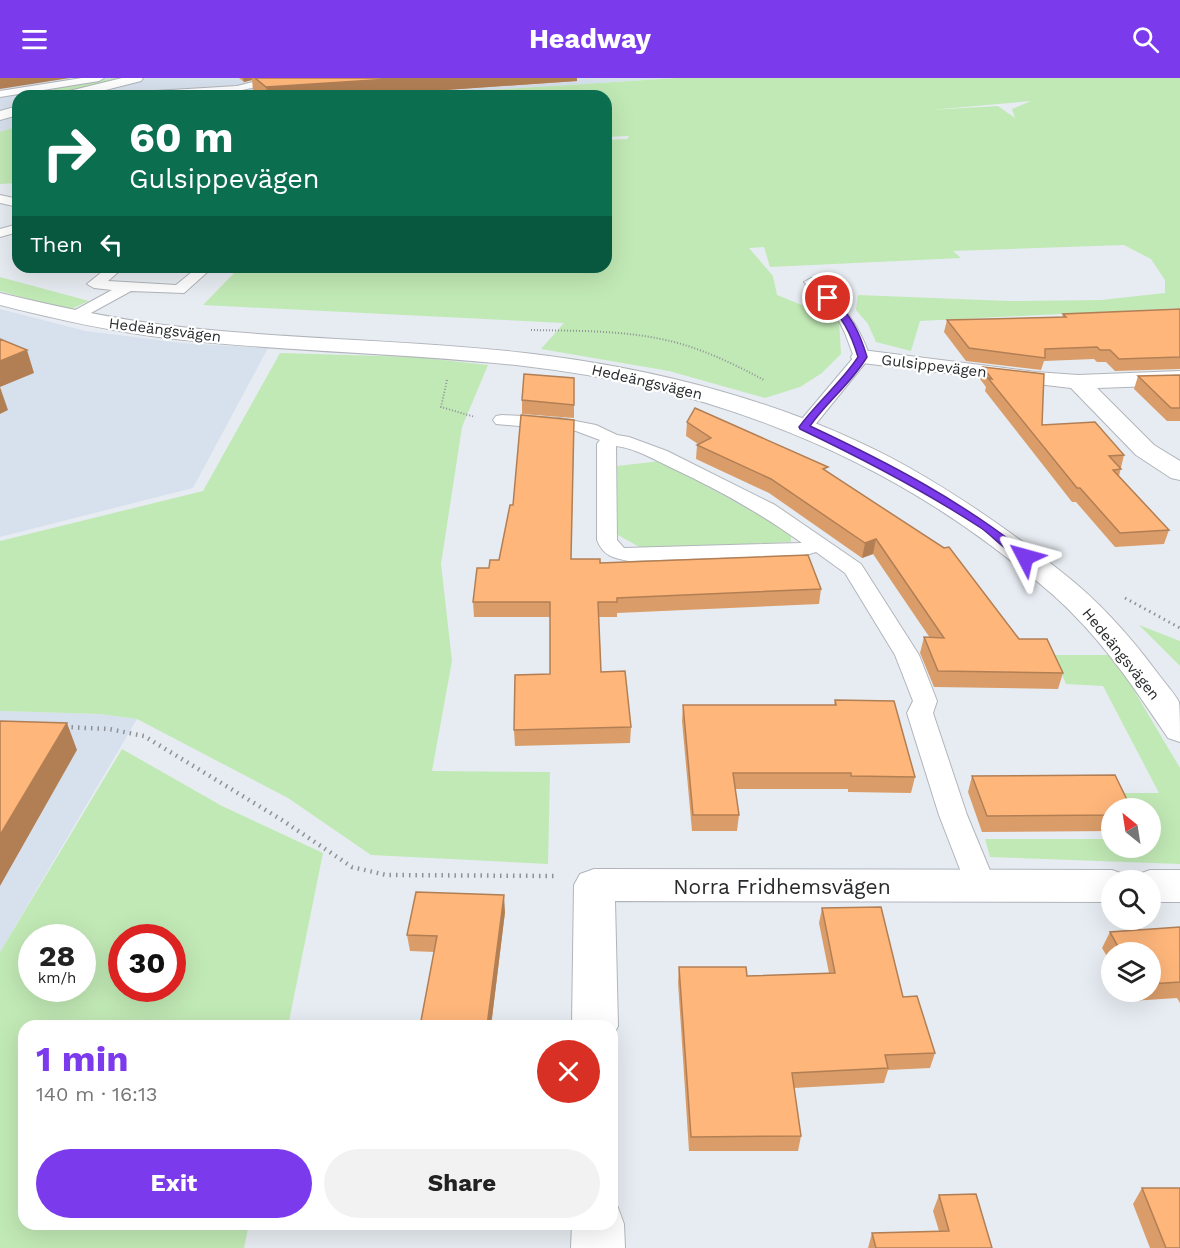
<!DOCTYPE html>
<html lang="en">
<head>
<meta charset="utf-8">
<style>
  :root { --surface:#fff; --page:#f2f2f2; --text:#222; --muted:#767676; --accent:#7c3aed }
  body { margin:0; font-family:"Work Sans",sans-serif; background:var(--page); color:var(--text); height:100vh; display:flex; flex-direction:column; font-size:22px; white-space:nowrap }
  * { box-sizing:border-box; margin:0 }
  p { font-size:20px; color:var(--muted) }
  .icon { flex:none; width:33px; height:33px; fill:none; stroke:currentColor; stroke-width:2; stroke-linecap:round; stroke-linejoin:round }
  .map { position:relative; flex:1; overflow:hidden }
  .sheet { position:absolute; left:18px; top:942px; width:600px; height:210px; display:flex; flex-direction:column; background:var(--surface); border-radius:18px; box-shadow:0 6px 24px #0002 }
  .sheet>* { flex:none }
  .guide { position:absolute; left:12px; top:12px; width:600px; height:183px; border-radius:18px; box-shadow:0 6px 24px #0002; background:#0b6e4f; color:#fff; overflow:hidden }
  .needle { width:39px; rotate:330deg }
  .tools { position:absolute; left:1101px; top:720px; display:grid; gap:12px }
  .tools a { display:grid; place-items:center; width:60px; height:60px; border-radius:50%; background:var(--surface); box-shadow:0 6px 24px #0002; font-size:30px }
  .speed { position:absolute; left:18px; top:846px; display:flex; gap:12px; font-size:30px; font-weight:700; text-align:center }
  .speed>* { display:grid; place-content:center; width:78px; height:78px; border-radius:50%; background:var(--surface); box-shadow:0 6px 24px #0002; line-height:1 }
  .speed small { font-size:15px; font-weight:400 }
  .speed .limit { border:9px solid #d22; background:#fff; color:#111 }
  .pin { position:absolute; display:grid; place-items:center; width:51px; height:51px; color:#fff; margin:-26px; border:3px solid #fff; border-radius:50%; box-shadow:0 2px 6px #0007 }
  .me { position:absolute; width:66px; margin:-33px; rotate:309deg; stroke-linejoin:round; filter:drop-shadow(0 0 4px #0008) }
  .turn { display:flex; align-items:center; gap:21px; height:126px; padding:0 18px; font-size:27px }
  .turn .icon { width:78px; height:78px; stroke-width:2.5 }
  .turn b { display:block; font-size:42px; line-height:51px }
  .then { display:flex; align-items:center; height:57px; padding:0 18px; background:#0003; gap:12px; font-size:22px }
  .round { display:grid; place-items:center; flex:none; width:63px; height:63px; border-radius:32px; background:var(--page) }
  .head { display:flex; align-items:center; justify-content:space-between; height:102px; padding:0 18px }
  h1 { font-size:36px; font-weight:700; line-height:45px; color:var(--accent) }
  .button { display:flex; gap:12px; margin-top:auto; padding:12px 18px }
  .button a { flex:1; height:69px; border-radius:36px; background:var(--accent); color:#fff; font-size:24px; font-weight:700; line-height:69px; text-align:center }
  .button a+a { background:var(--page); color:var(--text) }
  header { display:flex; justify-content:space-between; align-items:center; height:78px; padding:0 18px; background:var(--accent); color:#fff; font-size:27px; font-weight:700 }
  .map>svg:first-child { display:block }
  .built { fill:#d7e1ed }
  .green { fill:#c1e9b5; fill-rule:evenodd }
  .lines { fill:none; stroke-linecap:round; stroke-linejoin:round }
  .service-casing { stroke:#b1b5bb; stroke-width:2 }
  .minor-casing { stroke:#b1b5bb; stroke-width:2 }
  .tertiary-casing { stroke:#b1b5bb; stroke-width:2 }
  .path-far2 { stroke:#8e9296; stroke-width:2; stroke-dasharray:1 2; stroke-linecap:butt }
  .path-far1 { stroke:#8e9296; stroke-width:3; stroke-dasharray:1.5 4; stroke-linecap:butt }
  .path { stroke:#8e9296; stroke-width:4.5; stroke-dasharray:1.5 5; stroke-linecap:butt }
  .service { fill:#fff; fill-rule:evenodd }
  .minor { fill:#fff; fill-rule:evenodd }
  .tertiary { fill:#fff; fill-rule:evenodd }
  .wall { fill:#da9d69 }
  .shaded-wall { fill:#b27f55 }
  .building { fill:#feb67a; stroke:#b27f55; stroke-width:1.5 }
  .route { fill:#7c3aed; stroke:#51269a; stroke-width:1.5 }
  .labels { text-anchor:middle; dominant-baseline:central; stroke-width:4.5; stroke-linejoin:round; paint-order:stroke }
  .far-street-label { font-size:15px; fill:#282a2c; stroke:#fff }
  .near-street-label { font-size:21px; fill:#282a2c; stroke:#fff }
</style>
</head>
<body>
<header><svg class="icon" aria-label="menu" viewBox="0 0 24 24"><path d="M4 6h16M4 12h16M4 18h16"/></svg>Headway<svg class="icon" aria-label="search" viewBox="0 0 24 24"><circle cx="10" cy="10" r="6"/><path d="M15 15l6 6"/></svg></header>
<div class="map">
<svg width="1180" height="1170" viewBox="0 0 1180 1170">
  <rect width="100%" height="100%" fill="#e7ecf2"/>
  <path class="built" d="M0 0H677L396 18H18V48L0 54Z
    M0 231 86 253 182 265 268 270 193 410 0 459Z
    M0 633 100 636 137 641 0 874Z"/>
  <path class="green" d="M114 0H125L54 18H18Z
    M677 0H1180V230L920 243 911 273 876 264 868 246 856 232 858 217 1009 223 1101 222 1165 215V202L1151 181 1124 167 953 173 961 180 770 189 764 169 749 170 773 198 777 217 839 242 841 276 822 295 800 309 765 320 669 293 541 271 564 245 203 227 240 189H606V62L627 61 629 58 606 59V18H396ZM1031 23 1012 31 1015 40 998 28 930 32Z
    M18 48V105L0 106V54Z
    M0 199 89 223 71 231H63L0 213Z
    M280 275 415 279 488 287 462 349 441 486 452 583 432 693 550 694 548 786 371 777 288 720 137 641 100 636 0 633V463L203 413Z
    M660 383 791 454V464L643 471 618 457 617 388Z
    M1139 547 1180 563V588Z
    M1053 577H1113L1180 690V786L990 779 985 761H1111L1112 770H1150V730H1125L1118 715H1159L1103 608 1066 606Z
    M122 671 222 728 323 775 288 948H24V1146H249L244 1170H0V874ZM32 860H82V910H32ZM122 860H172V910H122Z"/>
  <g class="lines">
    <defs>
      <path id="service" d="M82 0H104L99 3 0 19V13Z
        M255 0H265L260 8C214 20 165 18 117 18L122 15 237 8 253 4Z
        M0 117 18 121V129L0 125Z
        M18 146V154L0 159V151Z
        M108 189H124L108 203 176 207 198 189H213L184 215 131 213 78 242H68L65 239 68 236 112 212 94 210 87 206Z
        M811 200 816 201C841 224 859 246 870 279L810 353H798L795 349 854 279 845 255 837 239 804 204Z
        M502 337 560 340 596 347 617 357 629 359 667 373 775 427 861 486 919 577 937 623 933 635 967 737 996 807 991 815 981 819 971 815 966 807 939 737 907 635 913 623 895 577 845 495 816 474 806 477 629 483C614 480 603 478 597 462V366L600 362 576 353 496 346 493 342 496 338ZM616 368C635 370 655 382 672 390 719 412 760 435 802 465L624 470 617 462Z"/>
      <path id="minor" d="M0 215C54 228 109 240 164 247 284 262 405 261 525 275 656 290 793 325 908 389 963 420 1014 456 1063 495 1100 524 1131 559 1159 597 1165 605 1174 615 1179 624 1180 634 1180 652 1180 664L1168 660C1139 617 1110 573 1073 536 1049 511 1020 490 993 469 856 366 694 307 524 288 405 275 285 274 166 260 110 253 55 241 0 227Z
        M862 272 1036 294 1078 297 1180 293V307L1097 310 1154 367 1180 383V402L1171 400 1136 377 1071 310 854 284 851 279 854 274Z
        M594 791 1112 792 1126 797 1129 802H1112V824L615 823 618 948 612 960V948H572L574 807 580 796Z
        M1150 792H1180V824H1150V802H1133L1136 797Z
        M612 1126 617 1127 624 1146 625 1170H571L572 1146H612Z"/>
      <path id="tertiary" d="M122 0H143L141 3 82 18H59L61 15Z
        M18 28V37L0 42V33Z"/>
    </defs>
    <use href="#service" class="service-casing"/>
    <use href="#minor" class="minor-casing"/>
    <use href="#tertiary" class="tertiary-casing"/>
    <path class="path-far2" d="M531 252C577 253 624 252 670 263 703 271 734 286 764 302
      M447 302 441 329 475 339"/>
    <path class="path-far1" d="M1125 520 1180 550"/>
    <path class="path" d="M65 649 109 651 144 658 282 742 352 789 386 797 555 798"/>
    <use href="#service" class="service"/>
    <use href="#minor" class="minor"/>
    <use href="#tertiary" class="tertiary"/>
  </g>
  <path class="wall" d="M239 0H577V3L359 18H261L253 12 252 2 244 4Z
    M1180 231V291L1115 293 1106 284H1097L1094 281 1044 283 1041 292 966 283 944 254 947 242 1062 239 1063 236Z
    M983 289 1042 347 1124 377 1119 398 1169 452 1164 466 1115 469 1076 424H1072L985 313 986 309 980 301Z
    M1180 297V343H1167L1134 311 1138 298Z
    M574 300V340L522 336V322Z
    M687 344 827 394 1019 561 1063 595 1058 611 934 609 920 575 924 559 930 560 873 476 862 480 769 415 696 381 697 367 698 366 686 358Z
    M574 355 571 481 821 511 819 526 617 535V539H599L601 594 631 649 630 665 515 668 514 652 550 596V539H474L473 524 489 490 499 482 513 427Z
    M835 622 915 699 911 715 848 714V711H735L739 737 737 753H692L682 643 683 627H834Z
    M972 698 1112 730V753L982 754 968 714Z
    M822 830 903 919 935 975 930 990 888 992 884 1005 794 1010 801 1058 798 1073H689L678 904 679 889 747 898 829 895 819 845Z
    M505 834 491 948H420L434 874 410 873 407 857Z
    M1180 849V925L1177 920 1131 923 1125 914H1150V874H1112V887L1102 870 1110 854Z
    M1142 1110 1180 1170H1150L1133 1126Z
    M939 1117 992 1170H868L872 1155 939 1153 933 1133Z"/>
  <path class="shaded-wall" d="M0 0H70L0 11Z
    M243 0H252V2L244 4Z
    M405 0H577V3L359 18H268L266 9Z
    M27 272 34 295 0 309 8 332 0 336V283Z
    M876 461 873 476 862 480 865 465Z
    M67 645 77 672 0 808V757Z
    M504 817 505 834 491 948H487Z"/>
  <path class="building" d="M255 0H405L266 9Z
    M1180 231V279L1119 281 1110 272H1100L1097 269 1045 271V280L969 270 947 242 1066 239 1063 236Z
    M0 261 27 272 0 283Z
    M983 289 1044 296 1042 347 1095 344 1124 377 1109 378 1121 391 1113 392 1169 452 1120 455 1080 410H1077L988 300 992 301Z
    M524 296 574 300V327L522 322Z
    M1180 297V330H1171L1138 298Z
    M695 330 828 389 823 391 944 470 949 469 1019 561H1047L1063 595 938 593 924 559 944 560 876 461 865 465 771 401 697 367 711 360 687 344Z
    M521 337 574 342 571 481H600V485L808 477 821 511 617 520V524H598L601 594 625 593 631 649 514 652 515 597 550 596V524H473L477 490H489L490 482H499L510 427H513Z
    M835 622 894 623 915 699 851 698V695H733L739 737H693L683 627H836Z
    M0 643 67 645 0 757Z
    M1115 697 1131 730H1112V737L987 738 972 698Z
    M416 814 504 817 487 948H420L437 858 407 857Z
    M881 829 903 919 917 918 935 975 885 977 888 990 792 995 801 1058 691 1059 679 889H746L747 898 835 895 822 830Z
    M1180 849V904L1150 906V874H1121L1110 854Z
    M1142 1110H1180V1170H1166Z
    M976 1116 992 1170H876L872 1155 949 1153 939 1117Z"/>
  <path class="route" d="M825 218H831C851 238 859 252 867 279 850 307 828 322 810 348 887 384 962 423 1029 477V482C1017 485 993 458 981 450 923 412 863 381 800 351L799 349C817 324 841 305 858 279 851 255 842 239 825 222Z"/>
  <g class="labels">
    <g class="far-street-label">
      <text transform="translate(165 252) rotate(7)">Hedeängsvägen</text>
      <text transform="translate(934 288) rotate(7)">Gulsippevägen</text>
      <text transform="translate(647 304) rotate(13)">Hedeängsvägen</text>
      <text transform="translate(1121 576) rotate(51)">Hedeängsvägen</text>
    </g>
    <g class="near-street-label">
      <text x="782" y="808">Norra Fridhemsvägen</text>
    </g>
  </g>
</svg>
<div class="tools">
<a><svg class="needle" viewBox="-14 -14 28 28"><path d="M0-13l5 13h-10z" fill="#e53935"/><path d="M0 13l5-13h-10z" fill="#767676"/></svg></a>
<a><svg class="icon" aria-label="search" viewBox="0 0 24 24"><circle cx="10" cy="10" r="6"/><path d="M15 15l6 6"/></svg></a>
<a><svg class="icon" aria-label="layers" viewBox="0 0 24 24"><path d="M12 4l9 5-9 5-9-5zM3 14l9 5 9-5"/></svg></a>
</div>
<div class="speed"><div>28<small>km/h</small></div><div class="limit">30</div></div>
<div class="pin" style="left:828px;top:220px;background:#d93025"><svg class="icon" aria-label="arrive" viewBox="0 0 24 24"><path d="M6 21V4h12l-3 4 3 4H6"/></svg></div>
<svg class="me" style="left:1025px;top:479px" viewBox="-20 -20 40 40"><path d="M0-17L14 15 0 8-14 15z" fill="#7c3aed" stroke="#fff" stroke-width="4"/></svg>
<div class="guide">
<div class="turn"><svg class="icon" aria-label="right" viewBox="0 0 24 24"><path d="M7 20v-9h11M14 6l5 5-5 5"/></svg><div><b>60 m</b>Gulsippevägen</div></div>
<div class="then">Then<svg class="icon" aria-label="left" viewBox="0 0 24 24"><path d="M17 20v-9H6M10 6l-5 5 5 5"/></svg></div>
</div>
<section class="sheet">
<div class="head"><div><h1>1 min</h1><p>140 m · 16:13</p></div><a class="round" style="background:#d93025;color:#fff"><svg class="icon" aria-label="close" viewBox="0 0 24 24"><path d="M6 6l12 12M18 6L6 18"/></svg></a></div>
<div class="button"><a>Exit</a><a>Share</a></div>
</section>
</div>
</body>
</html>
